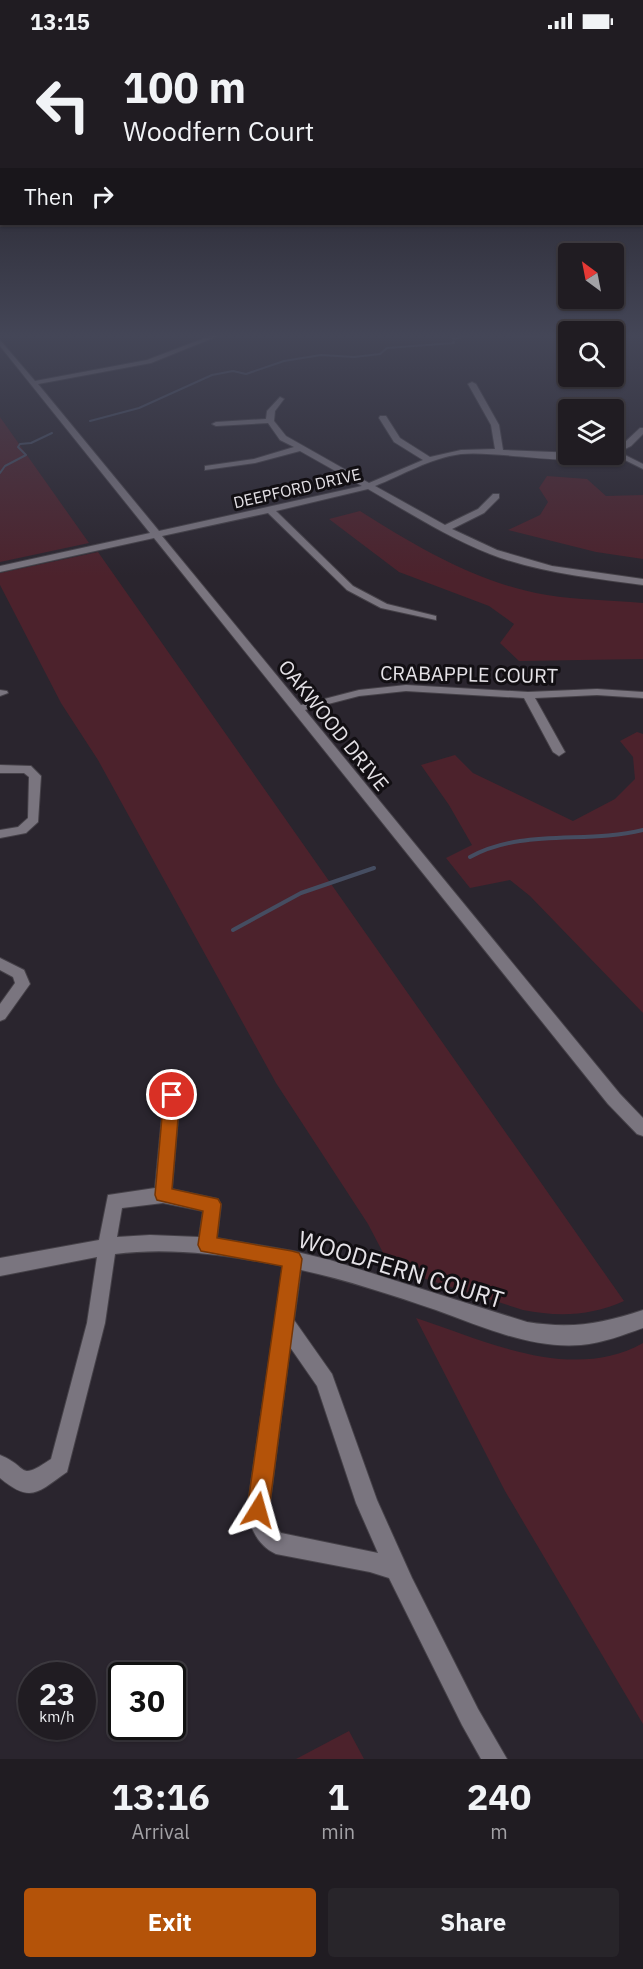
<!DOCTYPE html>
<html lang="en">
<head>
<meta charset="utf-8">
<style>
  :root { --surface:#201c22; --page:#28252a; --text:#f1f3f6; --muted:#a2a1a5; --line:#3d3a40; --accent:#b45309 }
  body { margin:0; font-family:"IBM Plex Sans",sans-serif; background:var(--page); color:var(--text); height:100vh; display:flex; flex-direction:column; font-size:22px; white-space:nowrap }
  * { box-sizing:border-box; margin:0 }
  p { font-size:20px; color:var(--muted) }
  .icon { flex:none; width:33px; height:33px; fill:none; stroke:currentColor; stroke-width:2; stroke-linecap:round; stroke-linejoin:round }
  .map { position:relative; height:1717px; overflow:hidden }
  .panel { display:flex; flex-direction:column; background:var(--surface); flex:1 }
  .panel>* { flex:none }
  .top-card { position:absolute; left:0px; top:0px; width:644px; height:183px; box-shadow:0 2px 4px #0004,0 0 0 2px var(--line); background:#201c22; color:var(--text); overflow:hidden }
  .needle { width:39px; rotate:328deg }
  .buttons { position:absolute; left:558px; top:201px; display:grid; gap:12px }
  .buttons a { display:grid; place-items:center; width:66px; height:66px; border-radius:6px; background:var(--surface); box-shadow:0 2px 4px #0004,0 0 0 2px var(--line); font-size:30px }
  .speed { position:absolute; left:18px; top:1620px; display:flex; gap:12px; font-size:30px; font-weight:700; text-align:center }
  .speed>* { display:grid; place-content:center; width:78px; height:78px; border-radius:50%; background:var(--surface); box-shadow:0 2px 4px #0004,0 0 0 2px var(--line); line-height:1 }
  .speed small { font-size:15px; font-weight:400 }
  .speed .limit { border:3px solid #111; border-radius:9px; background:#fff; color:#111 }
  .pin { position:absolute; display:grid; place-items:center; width:51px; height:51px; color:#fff; margin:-26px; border:3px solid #fff; border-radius:50%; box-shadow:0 2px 6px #0007 }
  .me { position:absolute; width:66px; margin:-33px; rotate:8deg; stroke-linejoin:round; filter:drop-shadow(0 0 4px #0008) }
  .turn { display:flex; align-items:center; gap:21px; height:126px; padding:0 24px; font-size:27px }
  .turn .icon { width:78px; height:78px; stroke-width:2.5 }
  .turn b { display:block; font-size:42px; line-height:51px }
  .then { display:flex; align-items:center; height:57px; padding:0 24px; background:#0003; gap:12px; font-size:22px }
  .eta { display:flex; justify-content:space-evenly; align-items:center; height:102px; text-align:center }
  .eta b { font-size:36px; font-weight:700; line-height:42px }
  .cta { display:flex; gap:12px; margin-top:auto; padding:12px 24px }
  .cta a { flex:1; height:69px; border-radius:6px; background:var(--accent); color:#fff; font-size:24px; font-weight:700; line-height:69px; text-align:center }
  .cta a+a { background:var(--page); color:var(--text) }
  .status { display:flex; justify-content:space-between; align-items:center; height:42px; padding:0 30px; background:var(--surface); direction:ltr }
  .status svg { height:16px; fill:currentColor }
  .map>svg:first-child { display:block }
  .green { fill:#4c222c }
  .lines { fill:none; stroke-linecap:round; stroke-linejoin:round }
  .stream-far1 { stroke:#454d61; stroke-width:2 }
  .stream { stroke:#454d61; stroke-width:4 }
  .minor-casing { stroke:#454148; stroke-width:2 }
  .minor { fill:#7a757f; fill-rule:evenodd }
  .route { fill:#b45309; stroke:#753606; stroke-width:1.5 }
  .labels { text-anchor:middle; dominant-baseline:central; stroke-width:6; stroke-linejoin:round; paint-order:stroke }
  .far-street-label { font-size:16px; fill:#e5e2e7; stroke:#120f13 }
  .street-label { font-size:20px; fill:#e5e2e7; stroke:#120f13 }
  .near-street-label { font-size:24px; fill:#e5e2e7; stroke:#120f13 }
</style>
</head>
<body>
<div class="status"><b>13:15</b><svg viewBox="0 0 49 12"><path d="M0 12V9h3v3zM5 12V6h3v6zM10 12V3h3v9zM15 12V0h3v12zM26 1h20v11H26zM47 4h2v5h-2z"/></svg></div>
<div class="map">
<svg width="643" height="1717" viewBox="0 0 643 1717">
  <rect width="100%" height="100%" fill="#2a252e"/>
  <path class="green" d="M0 375 89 501 0 520Z
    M547 434 587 437 606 454 643 453V517L596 510 508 488 540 473 548 460 539 446Z
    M360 469C417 505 479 542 547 553 578 558 611 558 643 561V617L519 619 500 601 514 582 489 564 399 530 329 477Z
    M98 510 624 1259C591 1274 558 1275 523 1268L391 1226 368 1182 276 1041 98 718 61 661 0 543V531Z
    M637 690 643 692V971L530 854 510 838 470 846 446 816 472 803 449 763 421 723 455 713 473 731 573 779 615 757 635 737 633 715 620 699Z
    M416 1276C486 1299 572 1341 643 1301V1682L505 1449Z
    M349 1689 364 1717H296Z"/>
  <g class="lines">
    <path class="stream-far1" d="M518 294H539
      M90 379 139 366 212 333 233 329 246 332 284 319 321 313 354 315 380 312 387 306 454 301 453 297 467 294
      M0 431 5 424 26 413 18 405 20 402 31 401 52 391"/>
    <path class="stream" d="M470 815C523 786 586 802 643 788
      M233 888 301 851 374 826"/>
    <defs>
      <path id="minor" d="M210 294H218L151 321 38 342 159 489 362 444 300 409 255 421 205 428V424L254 417 294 405 280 398 268 381 216 384 212 382 216 380 266 377 267 369 280 355 284 357 275 369 274 379 286 394 369 441 423 418 394 400 379 376 380 374H386L400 396 430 415 461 408 495 407 491 383 468 342 472 340 476 342 499 383 503 408 603 412C574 426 497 408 461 412 430 416 403 433 375 444L445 483 478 467 493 452H499V456L484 471 452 487 497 508 552 524 643 537V543C592 536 539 531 490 512 447 495 408 470 368 447L276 469 353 544 387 562 436 574V578L381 566 347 548 268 471 162 494 301 663 359 648 406 643 528 650 597 647 643 650V656L597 653 535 656 565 710 559 714 553 710 524 656 406 649 359 654 305 668 620 1052 643 1076V1094L637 1092 608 1062 154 496 0 530V524L150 491 0 304V298L35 339 147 318Z
        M640 386H643V392L631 404 619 410 643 422V427L613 412 614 406 625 400Z
        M0 648 7 649 8 651 0 654Z
        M0 723 31 724 41 734 38 780 26 791 0 796V788L18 785 28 776 29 735 24 731H0Z
        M0 916 24 928 30 942 5 977 0 979V962L15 941 13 935 0 928Z
        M172 1046 178 1048 180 1053 172 1147 218 1157 221 1163 217 1196 293 1209 330 1218 527 1280C571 1287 601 1282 643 1268V1286C623 1293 603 1301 581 1303 531 1307 483 1285 436 1268 392 1253 347 1238 301 1228L294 1278 332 1332 377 1458 412 1536 478 1667 507 1717H481L462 1683 389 1536 370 1530 276 1512C258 1504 250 1486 247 1468L283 1224C228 1213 171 1205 115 1212L105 1281 67 1430C38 1450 31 1462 0 1436V1413C30 1425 17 1440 51 1417L87 1281 97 1215 0 1234V1216L99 1198 108 1153 155 1146 164 1053 166 1048ZM163 1161 203 1169 199 1195 150 1193 117 1195 122 1166ZM290 1305 317 1344 356 1461 378 1511 281 1491 271 1479 269 1468Z"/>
    </defs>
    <use href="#minor" class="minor-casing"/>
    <use href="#minor" class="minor"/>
  </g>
  <linearGradient id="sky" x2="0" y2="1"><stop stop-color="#171419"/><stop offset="0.55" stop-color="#444657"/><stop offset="1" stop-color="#444657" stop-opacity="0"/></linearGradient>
  <rect width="643" height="534" fill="url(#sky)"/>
  <path class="route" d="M172 1046 178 1048 180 1053 172 1147 218 1157 221 1162 217 1196 292 1209 299 1211 302 1217 269 1468 266 1476 258 1479 251 1476 247 1468 282 1224 201 1209 198 1203 203 1169 157 1158 155 1153 164 1053 166 1048Z"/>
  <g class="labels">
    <g class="far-street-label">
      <text transform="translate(297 446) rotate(-13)">DEEPFORD DRIVE</text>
    </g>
    <g class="street-label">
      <text transform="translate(469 632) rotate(1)">CRABAPPLE COURT</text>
      <text transform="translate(334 683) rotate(51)">OAKWOOD DRIVE</text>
    </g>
    <g class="near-street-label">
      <text transform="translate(401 1227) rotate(17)">WOODFERN COURT</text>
    </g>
  </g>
</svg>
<div class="buttons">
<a><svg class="needle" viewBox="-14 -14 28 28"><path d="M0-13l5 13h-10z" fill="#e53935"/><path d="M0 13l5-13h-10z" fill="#a2a1a5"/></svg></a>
<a><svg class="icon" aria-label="search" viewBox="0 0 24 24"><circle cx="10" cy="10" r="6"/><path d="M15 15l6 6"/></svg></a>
<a><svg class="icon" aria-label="layers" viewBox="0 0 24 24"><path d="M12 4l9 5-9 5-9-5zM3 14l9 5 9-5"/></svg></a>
</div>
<div class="speed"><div>23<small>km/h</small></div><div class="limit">30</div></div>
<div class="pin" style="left:172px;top:1053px;background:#d93025"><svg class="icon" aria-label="arrive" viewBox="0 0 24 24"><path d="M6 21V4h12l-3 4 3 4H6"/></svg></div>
<svg class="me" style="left:258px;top:1468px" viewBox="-20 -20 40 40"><path d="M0-17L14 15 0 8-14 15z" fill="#b45309" stroke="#fff" stroke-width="4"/></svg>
<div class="top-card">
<div class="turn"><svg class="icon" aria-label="left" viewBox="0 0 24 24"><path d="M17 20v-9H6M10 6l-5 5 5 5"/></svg><div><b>100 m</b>Woodfern Court</div></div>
<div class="then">Then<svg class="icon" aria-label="right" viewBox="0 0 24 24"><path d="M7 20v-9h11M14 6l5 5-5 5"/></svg></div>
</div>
</div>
<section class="panel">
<div class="eta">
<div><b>13:16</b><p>Arrival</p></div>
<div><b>1</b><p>min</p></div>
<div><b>240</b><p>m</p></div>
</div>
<div class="cta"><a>Exit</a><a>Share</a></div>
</section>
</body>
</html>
